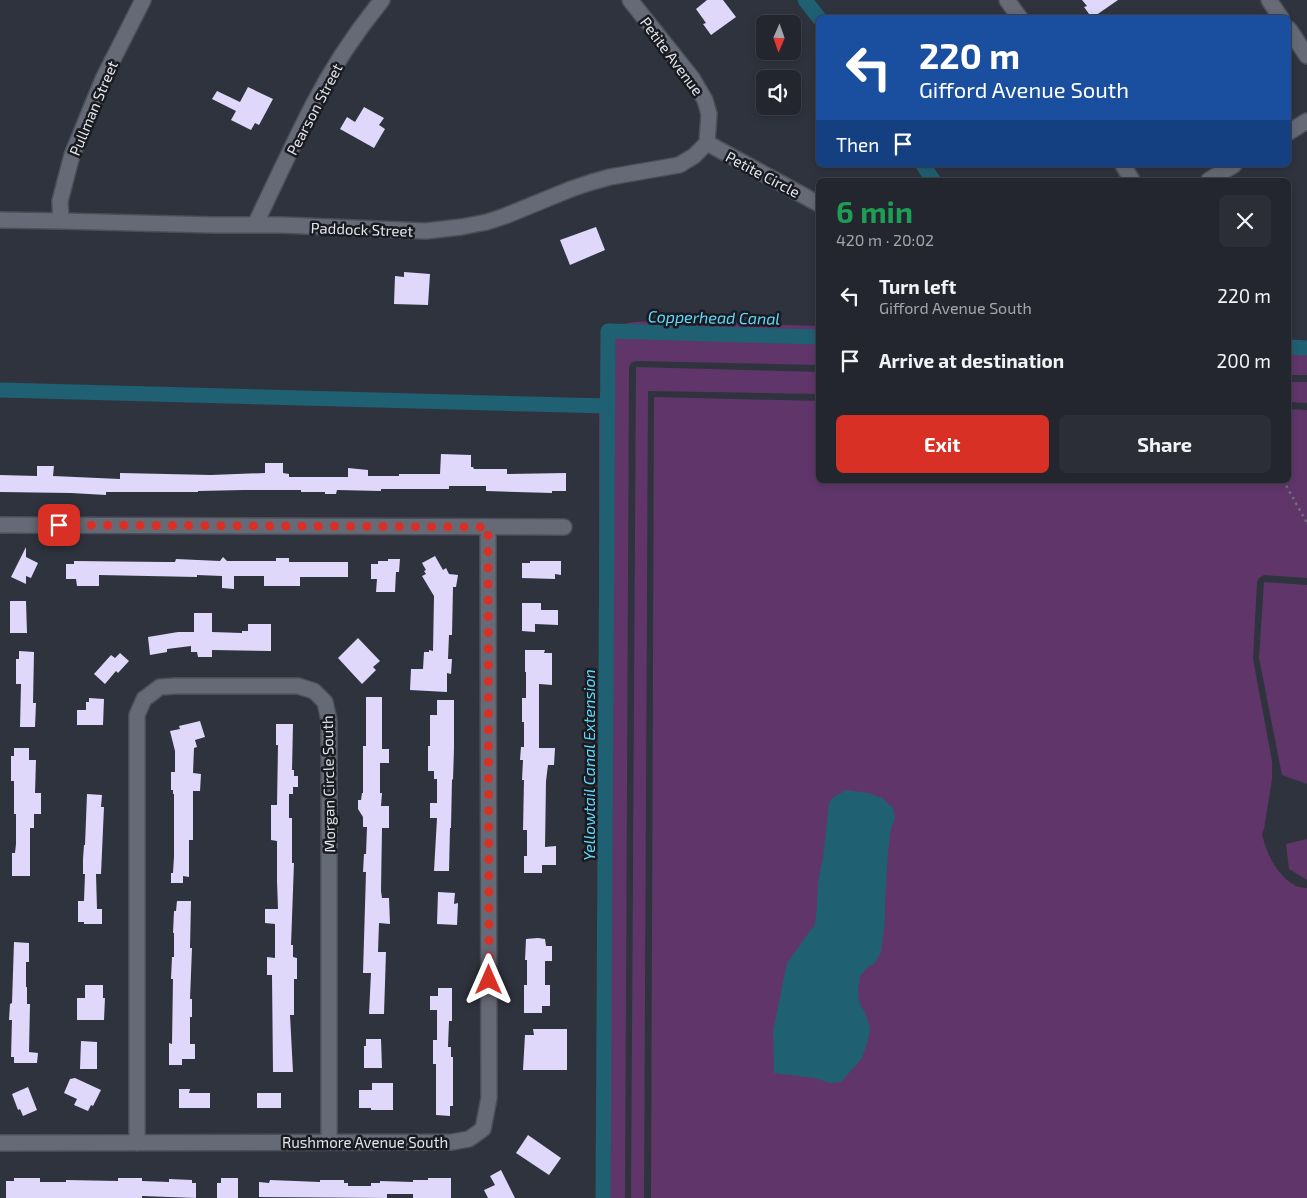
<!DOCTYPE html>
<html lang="en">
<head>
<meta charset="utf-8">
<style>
  :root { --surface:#23262e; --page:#2b2e36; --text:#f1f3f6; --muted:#a3a5aa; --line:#40434a; --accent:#d93025 }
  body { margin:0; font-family:"Exo 2",sans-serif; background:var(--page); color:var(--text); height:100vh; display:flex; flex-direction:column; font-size:19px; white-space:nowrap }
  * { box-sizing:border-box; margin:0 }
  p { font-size:16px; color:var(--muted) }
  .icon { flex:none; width:28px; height:28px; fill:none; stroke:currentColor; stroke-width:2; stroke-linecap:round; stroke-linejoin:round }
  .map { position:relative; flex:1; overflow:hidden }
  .panel { position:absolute; left:816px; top:178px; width:475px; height:305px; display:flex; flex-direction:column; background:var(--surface); border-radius:8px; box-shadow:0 2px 8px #0003,0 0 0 1px var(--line) }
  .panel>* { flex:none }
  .hud { position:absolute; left:816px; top:15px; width:475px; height:152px; border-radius:8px; box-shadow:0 2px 8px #0003,0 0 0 1px var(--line); background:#1a4fa0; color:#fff; overflow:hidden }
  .needle { width:32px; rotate:182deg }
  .controls { position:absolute; left:756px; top:15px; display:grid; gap:10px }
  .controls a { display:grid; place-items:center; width:45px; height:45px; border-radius:8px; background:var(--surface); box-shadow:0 2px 8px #0003,0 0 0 1px var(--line); font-size:25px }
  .pin { position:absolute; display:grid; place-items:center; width:42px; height:42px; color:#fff; margin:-21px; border-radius:10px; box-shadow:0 2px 8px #0006 }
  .me { position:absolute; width:55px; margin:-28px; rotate:0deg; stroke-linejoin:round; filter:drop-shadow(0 0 4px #0008) }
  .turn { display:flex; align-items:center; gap:18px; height:105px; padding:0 20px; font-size:22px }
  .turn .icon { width:65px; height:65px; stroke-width:2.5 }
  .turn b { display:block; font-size:35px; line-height:42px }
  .then { display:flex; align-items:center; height:48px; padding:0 20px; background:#0003; gap:10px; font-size:19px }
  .round { display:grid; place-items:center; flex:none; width:52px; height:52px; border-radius:8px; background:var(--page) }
  .head { display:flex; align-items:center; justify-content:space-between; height:85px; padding:0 20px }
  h1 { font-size:30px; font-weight:700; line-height:38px; color:#1e9e55 }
  .primary-button { display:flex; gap:10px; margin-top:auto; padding:10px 20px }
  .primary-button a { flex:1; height:58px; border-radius:8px; background:var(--accent); color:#fff; font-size:20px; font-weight:700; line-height:58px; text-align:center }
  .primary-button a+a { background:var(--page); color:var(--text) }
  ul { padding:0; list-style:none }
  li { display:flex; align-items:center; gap:15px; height:65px; padding:0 20px }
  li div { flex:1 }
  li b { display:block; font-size:19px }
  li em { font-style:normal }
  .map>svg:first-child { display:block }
  .green { fill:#60366a }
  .water { fill:#206073 }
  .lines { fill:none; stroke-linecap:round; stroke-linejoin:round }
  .canal { stroke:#206073; stroke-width:15 }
  .building { fill:#dfd8fa }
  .minor-casing { stroke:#4c4f58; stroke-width:18 }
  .path { stroke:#6b6f79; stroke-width:2.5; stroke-dasharray:2.5 4; stroke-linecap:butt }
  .minor { stroke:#666a76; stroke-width:15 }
  .route { stroke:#d93025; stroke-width:9; stroke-dasharray:0 16.2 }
  .labels { text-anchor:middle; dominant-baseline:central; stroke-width:5; stroke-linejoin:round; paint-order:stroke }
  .street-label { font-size:15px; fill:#e1e4eb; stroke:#191b20 }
  .water-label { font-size:16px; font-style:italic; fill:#61d9fd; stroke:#191b20 }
</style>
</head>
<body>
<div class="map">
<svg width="1307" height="1198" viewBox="0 0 1307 1198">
  <rect width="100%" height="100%" fill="#2f333e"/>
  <path class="green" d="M659 321 819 326V365L636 361 631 363 629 367 625 1198H600L599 407 605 343C607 339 610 333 614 329 625 320 646 322 659 321Z
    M1289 342 1307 343V375H1289Z
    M636 367 819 372V394L648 391 644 1198H631Z
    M1289 382H1307V403L1289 402Z
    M654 397 819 401V480H1289V409L1307 410V578L1264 575 1259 578 1257 582 1253 659 1272 761V779L1264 829 1262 834C1266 853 1277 876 1296 886 1299 887 1304 888 1307 888V1198H651Z
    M1264 582 1307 585V784L1282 775 1259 658Z
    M1307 839V880L1289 869 1286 844Z"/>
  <path class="water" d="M846 790 869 793 882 798 893 808 895 818 891 828 888 852 885 901V920L881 951 875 963 868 967 860 976 858 990 859 1002 865 1013 870 1028 868 1040 862 1058 841 1082 830 1083 815 1078 774 1073 773 1031 787 963 815 924 817 906 818 882 823 858 829 803 832 798Z"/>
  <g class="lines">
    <path class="canal" d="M805 0 819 18
      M923 165 933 180
      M1289 347 1307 348
      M0 390 607 406
      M603 1198 608 331 819 337"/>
  </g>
  <path class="building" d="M707 0H723L736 17 711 35 703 24 706 23 696 9Z
    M1082 0H1118L1092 18 1084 7 1087 6Z
    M248 87 273 99 259 125 255 123 251 130 231 120 236 111 212 99 217 91 240 102Z
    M364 107 384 118 379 125 385 129 374 148 340 129 347 117 355 122Z
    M596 227 605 250 570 265 560 240Z
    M404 272 430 274 428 305 394 304 395 276 404 277Z
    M441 454 471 455V467H473L474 469H507V474L566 473V491H552V493L486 491V486H449V489H381V491L337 490 336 494H325V492H301V490H244L198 491V492H106V495L71 493 0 492V475L37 476V466H54L53 476 120 479V473L211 475 265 473V463H283V473L289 474V477H348V468L368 470V476H399V474H440Z
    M26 547V557L38 563 31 578 26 576V584L11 577Z
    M435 556 443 570 446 568 449 574 458 575 456 587H453L452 635H449L448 659H452L451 674 447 673V692L410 690 411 669H423L424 652H429V650L433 651 434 596 422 576 426 574 424 571 426 570 422 563Z
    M223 557 227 561H276V558H289V562H348V577H300V586H264V576H234V589L222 588V576L197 575V577L99 575V586H77L76 579H66V564H74V561L165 562H175L176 559 220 561Z
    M388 559H400L399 572H396L395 592H376L377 579H371V564H378V561H388Z
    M530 561H561V575L555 574V579L522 578V563H530Z
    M10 601H26L27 633H10Z
    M522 603H541V610H558V625L535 624V632L522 631Z
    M194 613H212V632L242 633V631H248V624H271V651L212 650V657H198L197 652H191V646L167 649V652L150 655 148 637 178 632H194Z
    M358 638 380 661 373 667 376 670 362 684 338 658Z
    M525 650H545L544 653H552V685L539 684V748H555L554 765H548L546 781 545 847 556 846V865H542V873H524V856H527V830H523L524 780H522L523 760H520L521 747H524V722H522V698H526V672H525Z
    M19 651 34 652 33 703H36L35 727H20L21 684H16V659H19Z
    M120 653 129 661 118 673 116 671 105 684 94 674 111 655 115 658Z
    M366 697H382V749H389V763H380V793H382L381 806H389V828H382L381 891 382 898H389L390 924 379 923 378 952H386L384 1014H369L371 973H363L366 872H363L364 854H366L367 827H363V817L358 809V800H361L362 793H363V746H366Z
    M89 698 104 699 103 725H77V710H86V702H89Z
    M437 700H454V748L453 780 452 779 451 828H450L449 871H434L437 818H430V803H437V779H434V771H428V746H430V715H437Z
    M200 721 205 737 195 740 197 747 194 748 193 773 201 774 200 791H193V840H189V877L183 876V883H171V873H173L174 857V794H173V790H171V772H175V751L170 731 180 729 179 726Z
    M276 724H293L292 770H294V776H298V787H293V794H289V818H292V863H294L291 945H293V957L297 958V979H294V1015H290L293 1072H273L272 975H267V957L275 958V924L265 923V909H278L277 881V841L271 840V805H277L278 745H276Z
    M14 748H29V760H36L35 793H41V814H34V828H30V876H12V853H15L16 844V814H14V781H11V756H14Z
    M87 794 102 795 101 807H104L101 874H96L97 909H102V924H84V922H78V901H84L85 874H83V859L84 845H85Z
    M438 892 455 893 454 904 458 903 457 925 437 924Z
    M177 901H191L190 948H192L190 999H192V1017H190V1044H195V1059H182V1065H169V1043L172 1044 173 979H171L172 957H174V933H173L174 911H176Z
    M538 938 545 939 546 946H552V961H545V985H550V1006H542V1013H524V985H527V960H525L526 939Z
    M14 942 29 943V962H26V987H27V1004H30L29 1052 38 1053 37 1063H14V1057H11L12 1020H9L10 1004 12 1003Z
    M85 985H103V998H105L104 1020H77V998H85Z
    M438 988H452V1021H449L448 1047H451V1057H453V1106H450V1116L436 1115V1064H433V1040H437V1010H430V996H438Z
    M533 1029H567V1070H523L525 1035H534Z
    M366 1039H381L382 1068H364V1046H366Z
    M81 1041 97 1042V1069H80Z
    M75 1078 101 1090 93 1106 91 1105 88 1111 74 1105 77 1099 64 1093 70 1079Z
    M372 1083H393V1110H371V1108H359V1090H372Z
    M28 1087 37 1110 23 1116 20 1109 18 1110 12 1094Z
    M179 1089H190L189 1093H210V1108H179Z
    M257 1093H281V1108H257Z
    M528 1135 561 1158 549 1175 516 1153Z
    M501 1170 515 1198H488L484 1190 495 1185 490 1176Z
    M14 1178H40V1182H66V1180L118 1181V1178H142V1181L169 1182V1179L192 1180V1183H196V1198L142 1196V1198H6V1181H14Z
    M221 1178H238V1198H217V1183H221Z
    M428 1178H451V1198H413V1194H387V1198L259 1197V1182L269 1183 270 1180 320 1182V1180H344V1183H348V1186H371V1183H380V1181L413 1182V1180H428Z"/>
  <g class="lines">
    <defs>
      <path id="minor" d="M630 0 692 78 705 100 709 114 707 143
        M1007 0 1020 18
        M1269 0 1281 18
        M1289 29 1307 56
        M1289 132 1307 121
        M707 143 819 204
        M1123 165 1132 180
        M1209 180 1234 165
        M0 220 61 221 213 225H281L426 231 461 227 487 222 505 216 571 189 592 182 610 177 679 165 694 156 707 143
        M61 221 60 201 72 155 103 79 143 0
        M255 225C274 185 293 144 313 105 332 68 356 32 382 0
        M0 525 564 527
        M0 1143 452 1142 469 1139 483 1129 489 1098 488 527
        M137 1143V715L144 699 160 687 176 686H298L314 691 325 702 329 720V1142"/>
    </defs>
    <use href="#minor" class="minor-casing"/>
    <path class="path" d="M1283 480 1307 523"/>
    <use href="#minor" class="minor"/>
  </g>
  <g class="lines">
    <path class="route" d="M59 525 488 527 489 980"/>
  </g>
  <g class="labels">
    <g class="street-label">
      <text transform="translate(672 56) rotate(53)">Petite Avenue</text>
      <text transform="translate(93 108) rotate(-67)">Pullman Street</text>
      <text transform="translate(314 109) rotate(-62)">Pearson Street</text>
      <text transform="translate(763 174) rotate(28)">Petite Circle</text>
      <text transform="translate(362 229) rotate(2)">Paddock Street</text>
      <text transform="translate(328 784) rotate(-91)">Morgan Circle South</text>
      <text x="365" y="1142">Rushmore Avenue South</text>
    </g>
    <g class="water-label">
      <text transform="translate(714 317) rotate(1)">Copperhead Canal</text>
      <text transform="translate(588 765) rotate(-90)">Yellowtail Canal Extension</text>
    </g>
  </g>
</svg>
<div class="controls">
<a><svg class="needle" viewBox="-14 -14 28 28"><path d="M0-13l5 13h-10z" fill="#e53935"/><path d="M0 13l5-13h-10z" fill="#a3a5aa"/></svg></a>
<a><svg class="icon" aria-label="sound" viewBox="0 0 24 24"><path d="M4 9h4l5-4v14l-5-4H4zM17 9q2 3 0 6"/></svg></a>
</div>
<div class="pin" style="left:59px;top:525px;background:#d93025"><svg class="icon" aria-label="arrive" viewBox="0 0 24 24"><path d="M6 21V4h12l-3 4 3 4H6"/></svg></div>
<svg class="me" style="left:489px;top:980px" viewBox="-20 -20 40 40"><path d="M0-17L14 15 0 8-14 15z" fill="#d93025" stroke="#fff" stroke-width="4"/></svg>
<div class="hud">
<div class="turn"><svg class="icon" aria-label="left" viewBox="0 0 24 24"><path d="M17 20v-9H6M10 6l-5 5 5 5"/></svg><div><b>220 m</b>Gifford Avenue South</div></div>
<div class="then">Then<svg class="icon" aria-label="arrive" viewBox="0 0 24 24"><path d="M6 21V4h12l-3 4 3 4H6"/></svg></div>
</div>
<section class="panel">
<div class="head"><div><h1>6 min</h1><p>420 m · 20:02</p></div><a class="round"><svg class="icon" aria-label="close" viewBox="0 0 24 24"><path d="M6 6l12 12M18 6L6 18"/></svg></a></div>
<ul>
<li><svg class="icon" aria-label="left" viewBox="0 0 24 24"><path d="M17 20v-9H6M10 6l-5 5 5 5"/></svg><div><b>Turn left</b><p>Gifford Avenue South</p></div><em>220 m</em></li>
<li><svg class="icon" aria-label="arrive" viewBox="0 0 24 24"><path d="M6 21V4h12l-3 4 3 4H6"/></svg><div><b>Arrive at destination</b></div><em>200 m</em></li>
</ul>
<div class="primary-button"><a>Exit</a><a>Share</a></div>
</section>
</div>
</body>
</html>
